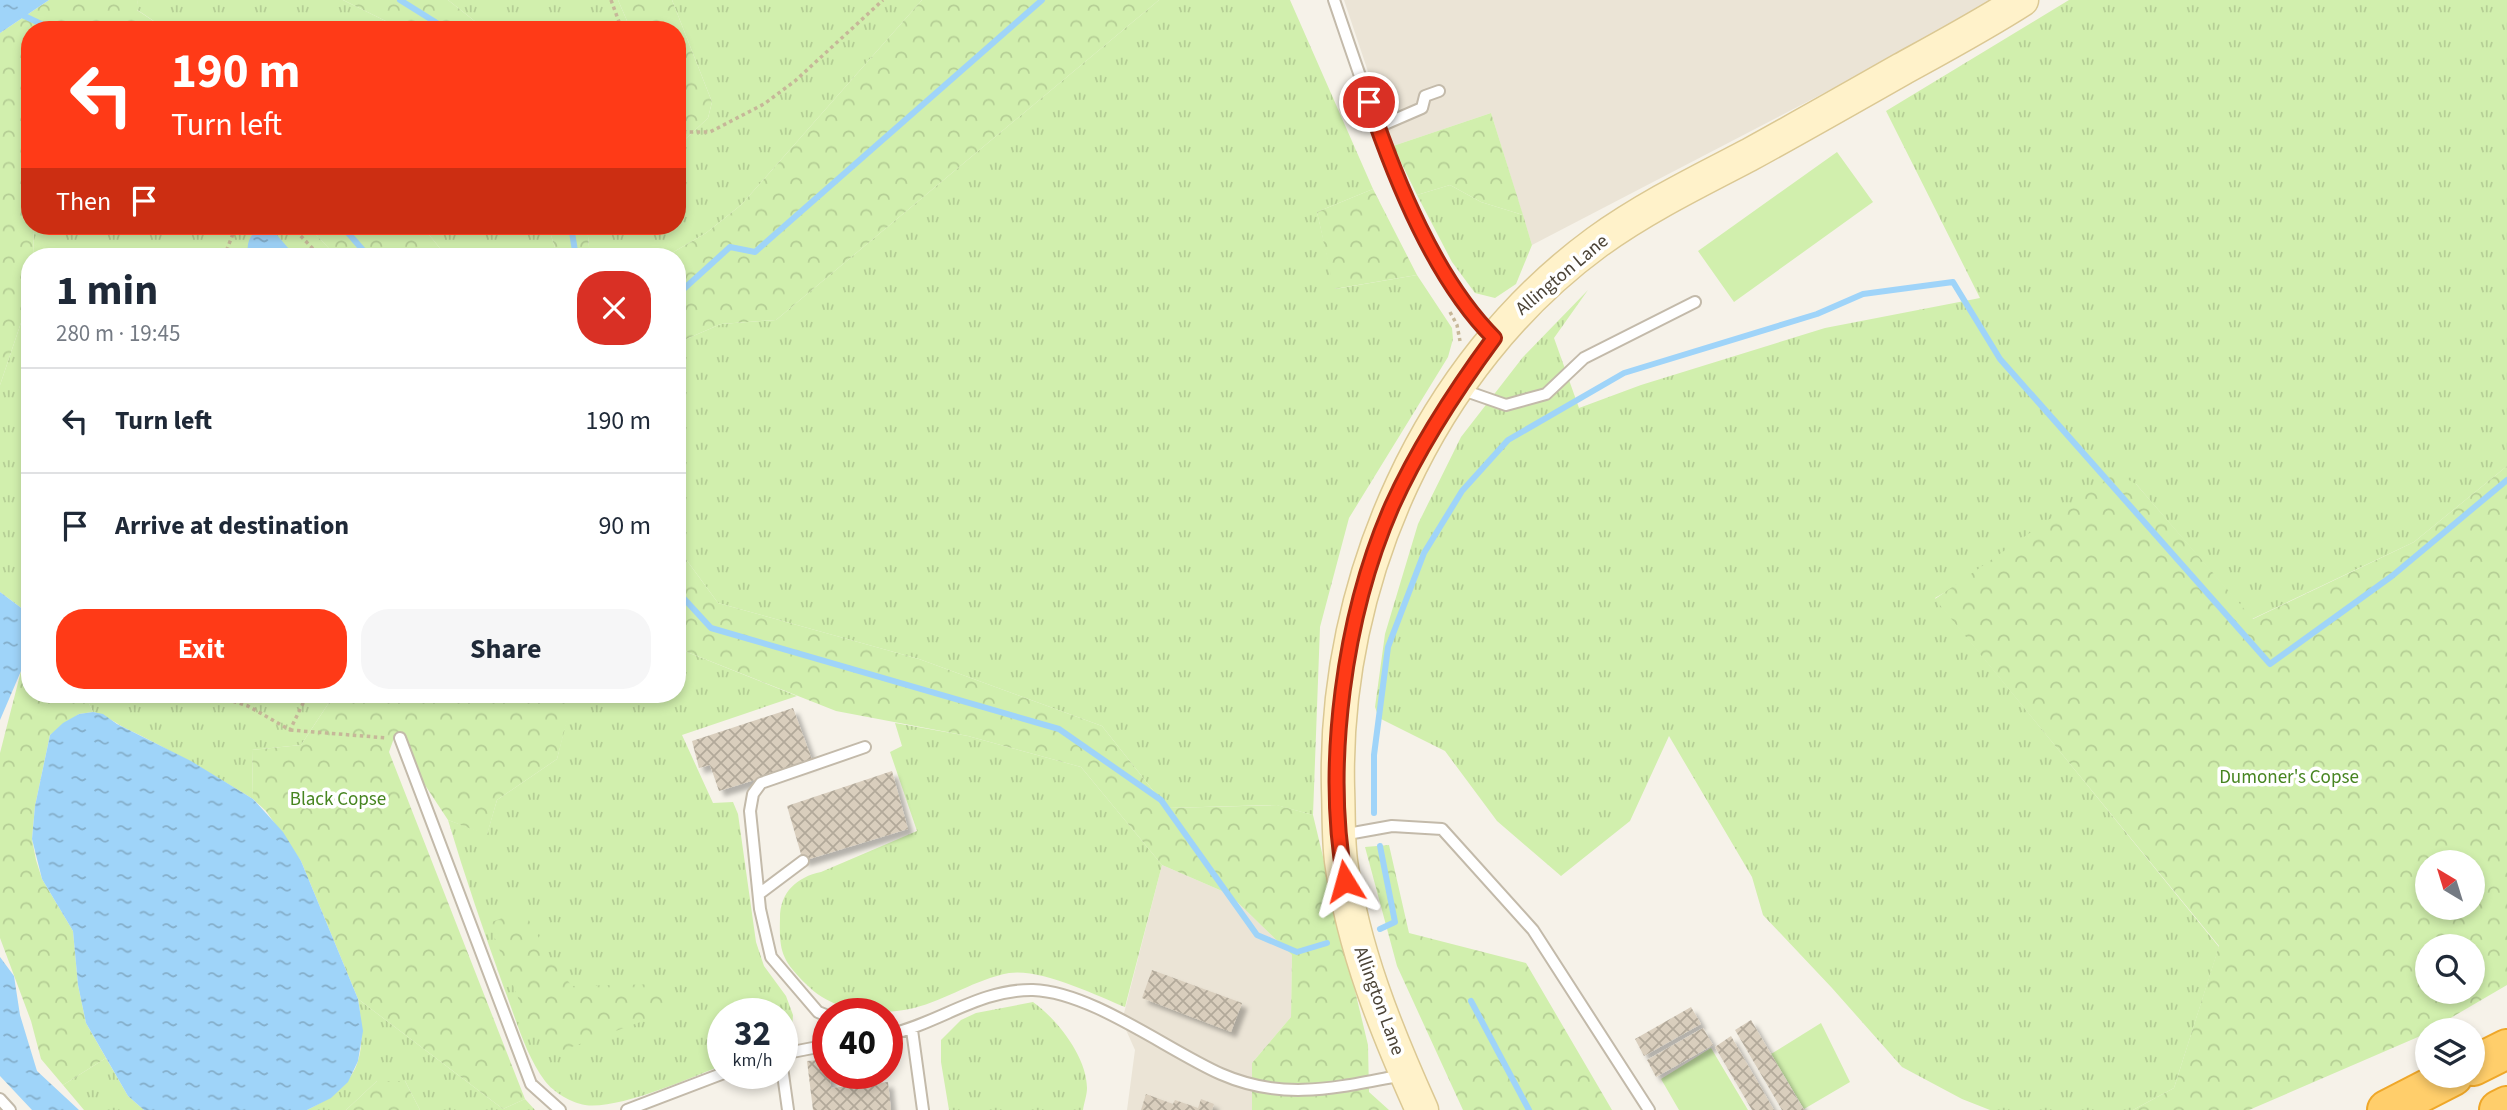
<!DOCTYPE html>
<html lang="en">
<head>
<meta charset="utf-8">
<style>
  :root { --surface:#fff; --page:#f6f6f7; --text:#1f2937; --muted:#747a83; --line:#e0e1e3; --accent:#ff3a17 }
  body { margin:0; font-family:"Source Sans 3",sans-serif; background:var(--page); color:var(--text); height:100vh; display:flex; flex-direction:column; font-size:26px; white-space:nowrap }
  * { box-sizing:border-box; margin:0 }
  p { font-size:23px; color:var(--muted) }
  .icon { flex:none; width:38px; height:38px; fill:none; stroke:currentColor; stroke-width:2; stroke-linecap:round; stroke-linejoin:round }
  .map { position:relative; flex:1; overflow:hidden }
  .details { position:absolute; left:21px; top:248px; width:665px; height:455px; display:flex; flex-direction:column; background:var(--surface); border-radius:28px; box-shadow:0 4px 10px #0003 }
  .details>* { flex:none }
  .guide { position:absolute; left:21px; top:21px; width:665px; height:214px; border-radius:28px; box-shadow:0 4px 10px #0003; background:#ff3a17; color:#fff; overflow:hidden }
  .needle { width:46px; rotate:322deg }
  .controls { position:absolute; left:2415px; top:850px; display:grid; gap:14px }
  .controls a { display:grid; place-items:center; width:70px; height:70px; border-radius:50%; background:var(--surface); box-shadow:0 4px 10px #0003; font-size:35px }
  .speed { position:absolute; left:707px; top:998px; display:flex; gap:14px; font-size:35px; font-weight:700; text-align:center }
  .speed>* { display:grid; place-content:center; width:91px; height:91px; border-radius:50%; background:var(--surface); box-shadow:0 4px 10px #0003; line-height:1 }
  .speed small { font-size:18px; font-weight:400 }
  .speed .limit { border:10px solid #d22; background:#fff; color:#111 }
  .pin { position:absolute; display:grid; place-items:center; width:60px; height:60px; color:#fff; margin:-30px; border:4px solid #fff; border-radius:50%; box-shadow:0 2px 7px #0007 }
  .me { position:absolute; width:77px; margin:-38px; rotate:352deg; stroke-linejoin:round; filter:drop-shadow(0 0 5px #0008) }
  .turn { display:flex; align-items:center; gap:24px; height:147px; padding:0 35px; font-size:32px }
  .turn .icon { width:91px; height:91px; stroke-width:2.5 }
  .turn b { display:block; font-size:49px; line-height:60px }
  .then { display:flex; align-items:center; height:66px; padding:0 35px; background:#0003; gap:14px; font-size:26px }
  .round { display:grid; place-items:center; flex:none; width:74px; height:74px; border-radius:28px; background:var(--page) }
  .overview { display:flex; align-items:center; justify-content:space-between; height:119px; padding:0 35px }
  h1 { font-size:42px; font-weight:700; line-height:52px }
  .action { display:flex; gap:14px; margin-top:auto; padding:14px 35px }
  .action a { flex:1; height:80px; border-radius:28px; background:var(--accent); color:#fff; font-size:28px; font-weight:700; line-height:80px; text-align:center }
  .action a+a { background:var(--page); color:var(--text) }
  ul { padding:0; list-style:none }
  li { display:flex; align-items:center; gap:21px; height:105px; padding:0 35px; border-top:2px solid var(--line) }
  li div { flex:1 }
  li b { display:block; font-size:26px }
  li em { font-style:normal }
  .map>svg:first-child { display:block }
  .residential { fill:#ebe4d6 }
  .grass { fill:url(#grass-tufts) }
  .forest { fill:url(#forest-crowns); fill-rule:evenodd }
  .garden { fill:#d1efad }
  .water { fill:url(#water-ripples) }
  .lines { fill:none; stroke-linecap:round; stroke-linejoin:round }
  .stream { stroke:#9fd4f9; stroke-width:6 }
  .building { fill:url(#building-cross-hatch); filter:url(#shadow) }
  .lane-casing { stroke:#c3baaa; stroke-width:14 }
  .secondary-casing { stroke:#dbc893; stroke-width:35 }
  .highway-casing { stroke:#efa729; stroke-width:42 }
  .path { stroke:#c6b799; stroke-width:3.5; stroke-dasharray:3.5 3.5; stroke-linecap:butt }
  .lane { stroke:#fff; stroke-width:10 }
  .secondary { stroke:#fff2ca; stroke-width:32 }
  .highway { stroke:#ffce6b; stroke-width:38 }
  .route-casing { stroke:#a6260f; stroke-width:18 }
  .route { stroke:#ff3a17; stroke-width:12 }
  .labels { text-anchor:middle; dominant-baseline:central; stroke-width:7; stroke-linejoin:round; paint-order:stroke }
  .street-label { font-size:19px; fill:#4b4336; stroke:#fff }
  .park-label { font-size:19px; fill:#478521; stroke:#fff }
</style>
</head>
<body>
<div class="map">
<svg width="2507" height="1110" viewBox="0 0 2507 1110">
  <defs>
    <pattern id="grass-tufts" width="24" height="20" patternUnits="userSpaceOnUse" patternTransform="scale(1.75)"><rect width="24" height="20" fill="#d1efad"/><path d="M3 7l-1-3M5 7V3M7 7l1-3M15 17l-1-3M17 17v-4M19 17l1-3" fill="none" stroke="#b5ce95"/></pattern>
    <pattern id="forest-crowns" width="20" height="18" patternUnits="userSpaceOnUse" patternTransform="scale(1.75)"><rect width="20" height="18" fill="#d1efad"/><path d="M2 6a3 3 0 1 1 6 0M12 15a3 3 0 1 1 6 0" fill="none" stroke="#b5ce95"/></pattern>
    <pattern id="water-ripples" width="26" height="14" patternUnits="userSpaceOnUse" patternTransform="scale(1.75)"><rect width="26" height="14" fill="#9fd4f9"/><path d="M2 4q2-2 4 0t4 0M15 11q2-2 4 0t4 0" fill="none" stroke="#84aeca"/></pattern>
    <pattern id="building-cross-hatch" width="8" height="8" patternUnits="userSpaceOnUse" patternTransform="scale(1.75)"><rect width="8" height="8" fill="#d9cebd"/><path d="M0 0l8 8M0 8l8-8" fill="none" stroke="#b2a99a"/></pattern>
    <filter id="shadow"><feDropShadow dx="5.5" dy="5.5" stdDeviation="2" flood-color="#0004"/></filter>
  </defs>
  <rect width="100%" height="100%" fill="#f6f2e9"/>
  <path class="residential" d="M1344 0H1995L1968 18 1532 245 1491 113 1393 146Z
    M1162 865 1229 894 1292 955 1291 1017 1252 1063V1110H1127L1135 1050 1122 1021Z"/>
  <path class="grass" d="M138 0H343L404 30H167L136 9Z
    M448 0H618L631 30H486Z
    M672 0H922L741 205 706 233 665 257H590L587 226H609L616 231 620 226H677V147L708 118 712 102Z
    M1159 0H1290L1373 189 1317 212 1335 289 1417 275 1452 328 1453 339 1448 357 1349 518 1320 627 1313 815 1276 805 1167 808 1102 726 919 659 718 603 677 547V343L721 324 776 320Z
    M2069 0H2507V466L2414 542 2252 619 2136 484 1935 598 2219 947 2174 1088 2133 1110H1990L1962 1099 1902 1067 1832 988 1763 915 1752 877 1669 736 1630 821 1561 876 1497 821 1445 751 1379 718 1375 707 1385 634 1418 524 1461 437 1523 357 1588 290 1554 338 1579 408 1641 385 1825 328 1980 298 1886 111Z
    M1450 185 1481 202 1523 215 1532 245 1516 284 1495 298 1475 293 1452 262 1417 195Z
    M34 226H308L337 257H33Z
    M422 226H548L558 257H447Z
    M30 296V593H26L24 610 0 592V385Z
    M677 637 687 652 797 696 682 735 713 803 733 802 738 814 756 942 764 966 786 996 793 1015 792 1029 782 1036V1013H723V1065C690 1078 618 1110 585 1105 572 1103 553 1092 545 1081 525 1054 516 1019 504 988 484 932 465 877 448 820L487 834 497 800 557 759 571 702 569 695H677Z
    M85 695H334L301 745 252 750 253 799C212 774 171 750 127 729 115 723 106 715 93 712Z
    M895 723 968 736 1081 767 1162 865 1125 1007C1096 995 1040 968 1009 973 976 979 946 1000 914 1008 876 1017 833 1012 806 984 782 960 779 952 780 918 780 892 797 877 821 872L917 831 890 752 902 746Z
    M358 999 503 1109 525 1099 535 1110H420L405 1081H377L346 1110H307C361 1083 367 1057 358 999Z
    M1033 1002C1057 1019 1087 1057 1087 1088 1087 1095 1084 1103 1083 1110H949L941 1062V1040L961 1020 976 1013Z
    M106 1058 128 1096 144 1110H84L63 1085Z"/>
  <path class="forest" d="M49 0H138L137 10 167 30H30V74L24 72 30 103V226H34L33 257H30V296L0 385V33Z
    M343 0H448L486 30H404Z
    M618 0H672L712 102 708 118 677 147V30H631Z
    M922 0H1159L776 320 721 324 677 343V257H665L706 233 741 205Z
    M1491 113 1523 215 1481 202 1450 185 1417 195 1393 146Z
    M1373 189 1417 275 1334 289 1317 212Z
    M308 226H422L447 257H337Z
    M548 226H587L590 257H558Z
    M2507 466V985L2418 1037 2249 1110H2133L2174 1088 2219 946 1935 599 2116 473 2136 484 2253 619 2414 542ZM2427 863H2473V908H2427ZM2427 947H2473V992H2427Z
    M677 547 718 603 919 659 1102 726 1167 808 1277 805 1313 815 1368 1045 1369 1092 1389 1110H1252V1063L1291 1017 1292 955 1229 894 1162 865 1081 767 968 736 836 711 687 652 677 637Z
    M26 593H30V695H85L93 712 79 714 50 735 35 806 32 839 36 860 42 879 73 931 78 985 86 1023 106 1058 63 1085 41 1059 31 1021 0 938V753L21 671 22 621Z
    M334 695H569L572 702 557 759 497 800 487 835 448 820 394 738 389 752 525 1099 503 1109 358 999 301 861 266 811 253 799 252 750 301 745Z
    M1389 845 1409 933 1526 963 1612 1110H1463L1397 966 1365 847Z
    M523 910 554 964 572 986 662 984 671 1011 563 1050 529 1026 489 923Z
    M377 1081H405L420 1110H346Z"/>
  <path class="garden" d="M1837 152 1873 202 1734 302 1698 251Z
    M1821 1023 1850 1082 1804 1109 1771 1054Z
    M1711 1048 1748 1110H1679L1661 1079Z"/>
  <path class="water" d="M0 0H49L0 33Z
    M270 227 296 257H248C246 239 251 230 270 227Z
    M0 592 24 610 21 671 0 720Z
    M93 712 103 714 117 724 191 761 253 799 283 832 301 861 358 999 363 1031 358 1061 348 1082 331 1098 307 1110H144L128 1096 86 1023 78 985 73 931 42 879 32 839 35 806 50 735 63 723 79 714Z
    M0 957 14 976 20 1015 37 1071 79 1110H32L0 1076Z"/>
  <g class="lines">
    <path class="stream" d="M400 0 448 30
      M18 13 54 30
      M342 226 369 257
      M571 226 576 257
      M677 295 730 247 755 252 1042 0
      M677 591 711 628 1059 729 1161 800 1257 935 1297 952 1327 943
      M1374 813V755L1388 647 1424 553 1462 491 1508 440 1624 373 1817 314 1863 294 1953 282 2000 359 2270 664 2392 576 2507 480
      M1380 929 1395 922 1380 846
      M1471 1001 1529 1110"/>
  </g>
  <path class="building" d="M793 708 813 762 719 791 710 765 699 768 692 741Z
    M892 771 908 829 803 861 787 806Z
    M1152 970 1242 1003 1231 1032 1142 998Z
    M1691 1007 1701 1024 1644 1056 1635 1039Z
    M1751 1020 1804 1110H1782L1735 1030Z
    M1703 1028 1713 1045 1656 1077 1647 1060Z
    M1731 1036 1774 1110H1752L1715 1047Z
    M828 1059 831 1088 888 1082 891 1110H813L807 1061Z
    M1146 1094 1173 1104 1175 1100 1198 1108 1201 1099 1214 1104 1212 1110H1141Z"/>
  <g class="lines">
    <defs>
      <path id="lane" d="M1334 0C1364 88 1392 176 1437 258 1453 287 1468 312 1492 336
        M1378 127 1422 108 1425 96 1439 91
        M1460 389 1506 405 1546 394 1584 358 1695 302
        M400 738 531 1084 560 1110
        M1342 835 1392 826 1442 829 1533 930 1649 1110
        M759 894 803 861
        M828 1016 818 1012 771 957 760 909 750 811 753 794 761 783 865 747
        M912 1030 923 1110
        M887 1035C938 1024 979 989 1033 990 1092 992 1167 1050 1221 1074 1285 1102 1339 1087 1403 1075
        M782 1054 828 1045
        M782 1067 788 1110
        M0 1099 10 1110
        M627 1110 724 1073"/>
      <path id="secondary" d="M1422 1110C1386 1030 1353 949 1341 861 1338 837 1339 813 1338 788 1333 581 1428 366 1597 242 1644 208 1697 182 1749 155 1800 127 1851 98 1902 69 1942 47 1983 25 2022 0"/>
      <path id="highway" d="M2473 1066 2507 1049
        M2387 1110 2453 1076
        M2499 1110 2507 1106"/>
    </defs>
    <use href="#lane" class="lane-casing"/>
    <use href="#secondary" class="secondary-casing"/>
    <use href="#highway" class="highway-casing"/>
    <path class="path" d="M611 0 622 30
      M677 127 686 132H710L764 104 795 81 883 0
      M291 226 321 257
      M224 257 236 226
      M1450 312 1457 325 1460 341
      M213 695 248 706 290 730 307 695
      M290 730 387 738"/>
    <use href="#lane" class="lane"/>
    <use href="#secondary" class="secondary"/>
    <use href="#highway" class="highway"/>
  </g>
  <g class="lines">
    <defs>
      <path id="route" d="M1345 881C1324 764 1344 616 1392 506 1419 446 1455 391 1494 338 1435 279 1396 181 1369 102"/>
    </defs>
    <use href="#route" class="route-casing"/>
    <use href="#route" class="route"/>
  </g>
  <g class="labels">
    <g class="street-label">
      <text transform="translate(1562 275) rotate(-40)">Allington Lane</text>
      <text transform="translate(1379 1001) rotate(70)">Allington Lane</text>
    </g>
    <g class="park-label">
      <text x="2289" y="777">Dumoner's Copse</text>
      <text x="338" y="799">Black Copse</text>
    </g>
  </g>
</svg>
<div class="controls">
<a><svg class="needle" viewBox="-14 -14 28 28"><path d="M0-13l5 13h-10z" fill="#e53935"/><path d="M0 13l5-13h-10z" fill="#747a83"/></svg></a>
<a><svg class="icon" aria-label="search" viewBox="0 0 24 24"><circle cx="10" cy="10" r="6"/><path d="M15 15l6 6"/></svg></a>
<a><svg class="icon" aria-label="layers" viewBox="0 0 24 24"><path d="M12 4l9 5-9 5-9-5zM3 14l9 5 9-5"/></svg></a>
</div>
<div class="speed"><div>32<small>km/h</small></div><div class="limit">40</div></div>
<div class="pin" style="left:1369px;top:102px;background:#d93025"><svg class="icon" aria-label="arrive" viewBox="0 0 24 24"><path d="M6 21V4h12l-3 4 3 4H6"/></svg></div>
<svg class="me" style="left:1345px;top:881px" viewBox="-20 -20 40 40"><path d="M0-17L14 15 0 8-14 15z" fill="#ff3a17" stroke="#fff" stroke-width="4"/></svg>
<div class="guide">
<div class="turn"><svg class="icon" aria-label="left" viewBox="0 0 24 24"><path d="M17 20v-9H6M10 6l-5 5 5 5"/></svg><div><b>190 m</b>Turn left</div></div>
<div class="then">Then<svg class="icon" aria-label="arrive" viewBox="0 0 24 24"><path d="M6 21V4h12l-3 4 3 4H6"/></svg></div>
</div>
<section class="details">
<div class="overview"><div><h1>1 min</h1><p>280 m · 19:45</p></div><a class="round" style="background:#d93025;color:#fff"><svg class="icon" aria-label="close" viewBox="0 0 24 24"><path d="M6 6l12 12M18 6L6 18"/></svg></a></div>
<ul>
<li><svg class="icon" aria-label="left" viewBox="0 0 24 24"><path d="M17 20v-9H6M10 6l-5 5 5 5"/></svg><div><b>Turn left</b></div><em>190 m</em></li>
<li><svg class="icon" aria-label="arrive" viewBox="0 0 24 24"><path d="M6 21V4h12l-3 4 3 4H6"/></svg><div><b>Arrive at destination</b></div><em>90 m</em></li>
</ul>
<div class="action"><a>Exit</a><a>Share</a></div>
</section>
</div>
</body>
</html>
